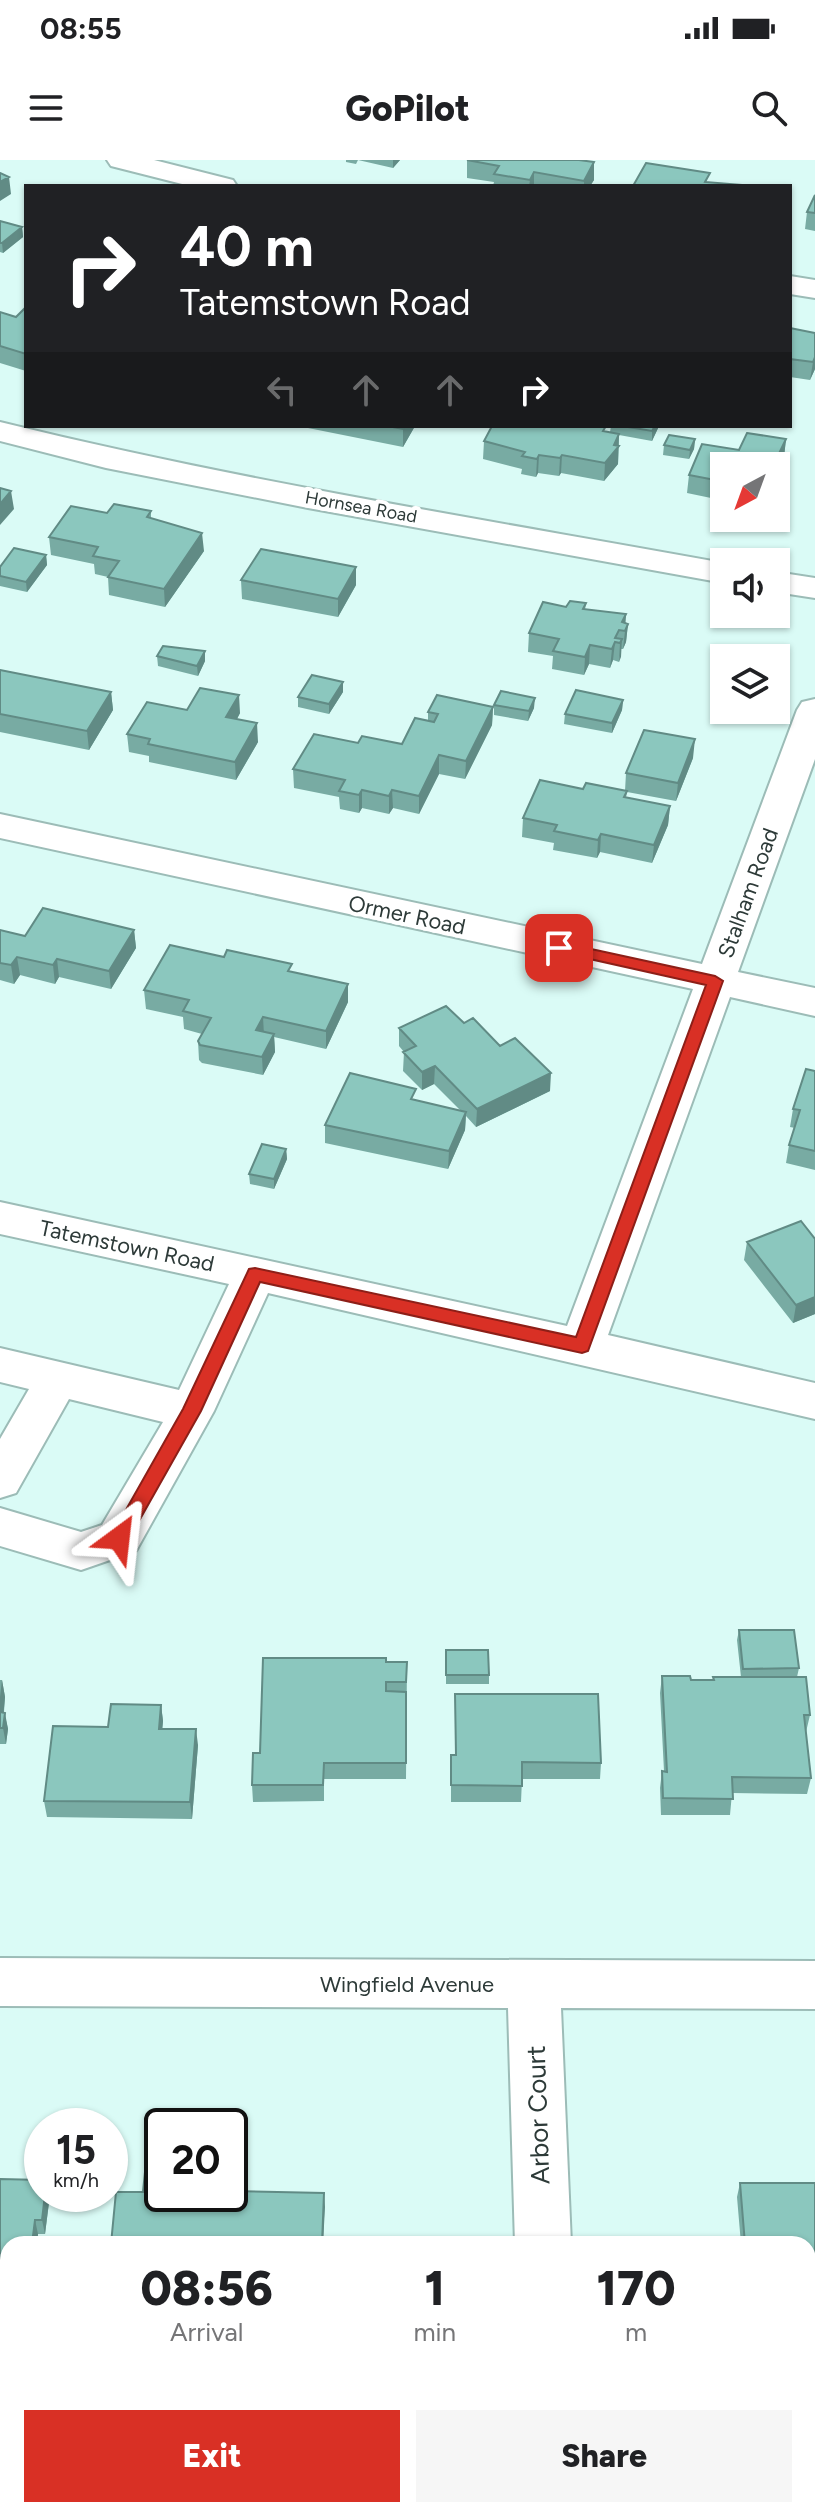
<!DOCTYPE html>
<html lang="en">
<head>
<meta charset="utf-8">
<style>
  :root { --surface:#fff; --page:#f6f6f6; --text:#202124; --muted:#757577; --accent:#d93025 }
  body { margin:0; font-family:Figtree,sans-serif; background:var(--page); color:var(--text); height:100vh; display:flex; flex-direction:column; font-size:30px; white-space:nowrap }
  * { box-sizing:border-box; margin:0 }
  p { font-size:26px; color:var(--muted) }
  .icon { flex:none; width:44px; height:44px; fill:none; stroke:currentColor; stroke-width:2; stroke-linecap:round; stroke-linejoin:round }
  .map { position:relative; flex:1; overflow:hidden }
  .sheet { position:absolute; left:0px; top:2076px; width:816px; height:282px; display:flex; flex-direction:column; background:var(--surface); border-radius:24px 24px 0 0; box-shadow:0 2px 6px #0004 }
  .sheet>* { flex:none }
  .banner { position:absolute; left:24px; top:24px; width:768px; height:244px; border-radius:0px; box-shadow:0 2px 6px #0004; background:#202124; color:#fff; overflow:hidden }
  .needle { width:52px; rotate:221deg }
  .fabs { position:absolute; left:710px; top:292px; display:grid; gap:16px }
  .fabs a { display:grid; place-items:center; width:80px; height:80px; border-radius:0px; background:var(--surface); box-shadow:0 2px 6px #0004; font-size:40px }
  .speed { position:absolute; left:24px; top:1948px; display:flex; gap:16px; font-size:40px; font-weight:700; text-align:center }
  .speed>* { display:grid; place-content:center; width:104px; height:104px; border-radius:50%; background:var(--surface); box-shadow:0 2px 6px #0004; line-height:1 }
  .speed small { font-size:20px; font-weight:400 }
  .speed .limit { border:4px solid #111; border-radius:12px; background:#fff; color:#111 }
  .pin { position:absolute; display:grid; place-items:center; width:68px; height:68px; color:#fff; margin:-34px; border-radius:16px; box-shadow:0 4px 12px #0006 }
  .me { position:absolute; width:88px; margin:-44px; rotate:30deg; stroke-linejoin:round; filter:drop-shadow(0 0 6px #0008) }
  .turn { display:flex; align-items:center; gap:28px; height:168px; padding:0 24px; font-size:36px }
  .turn .icon { width:104px; height:104px; stroke-width:2.5 }
  .turn b { display:block; font-size:56px; line-height:68px }
  .lanes { display:flex; align-items:center; height:76px; padding:0 24px; background:#0003; justify-content:center; gap:40px; direction:ltr }
  .lanes .off { opacity:.35 }
  .eta { display:flex; justify-content:space-evenly; align-items:center; height:136px; text-align:center }
  .eta b { font-size:48px; font-weight:800; line-height:56px }
  .primary-button { display:flex; gap:16px; margin-top:auto; padding:16px 24px }
  .primary-button a { flex:1; height:92px; border-radius:0px; background:var(--accent); color:#fff; font-size:32px; font-weight:800; line-height:92px; text-align:center }
  .primary-button a+a { background:var(--page); color:var(--text) }
  .status { display:flex; justify-content:space-between; align-items:center; height:56px; padding:0 40px; background:var(--surface); direction:ltr }
  .status svg { height:22px; fill:currentColor }
  header { display:flex; justify-content:space-between; align-items:center; height:104px; padding:0 24px; background:var(--surface); font-size:36px; font-weight:800 }
  .map>svg:first-child { display:block }
  .lines { fill:none; stroke-linecap:round; stroke-linejoin:round }
  .minor-casing { stroke:#9cbcb7; stroke-width:4 }
  .minor { fill:#fff; fill-rule:evenodd }
  .wall { fill:#78aba3 }
  .shaded-wall { fill:#618b85 }
  .building { fill:#8bc7be; stroke:#618b85; stroke-width:2 }
  .route { fill:#d93025; stroke:#8d1f18; stroke-width:2 }
  .labels { text-anchor:middle; dominant-baseline:central; stroke-width:8; stroke-linejoin:round; paint-order:stroke }
  .far-street-label { font-size:18px; fill:#2d3a38; stroke:#fff }
  .street-label { font-size:22px; fill:#2d3a38; stroke:#fff }
  .near-street-label { font-size:26px; fill:#2d3a38; stroke:#fff }
</style>
</head>
<body>
<div class="status"><b>08:55</b><svg viewBox="0 0 49 12"><path d="M0 12V9h3v3zM5 12V6h3v6zM10 12V3h3v9zM15 12V0h3v12zM26 1h20v11H26zM47 4h2v5h-2z"/></svg></div>
<header><svg class="icon" aria-label="menu" viewBox="0 0 24 24"><path d="M4 6h16M4 12h16M4 18h16"/></svg>GoPilot<svg class="icon" aria-label="search" viewBox="0 0 24 24"><circle cx="10" cy="10" r="6"/><path d="M15 15l6 6"/></svg></header>
<div class="map">
<svg width="815" height="2357" viewBox="0 0 815 2357">
  <rect width="100%" height="100%" fill="#dafbf6"/>
  <g class="lines">
    <defs>
      <path id="minor" d="M107 0H154L233 20 237 26H190L111 6Z
        M790 116 815 120V138L790 134Z
        M0 262C239 321 482 359 724 403V423L308 348 106 308 0 281Z
        M776 412 815 418V438L776 432Z
        M815 539V599L738 812 815 828V856L730 837 608 1175 815 1223V1259L268 1133 214 1251 136 1391 81 1410 0 1386V1348L81 1372 102 1365 163 1262 69 1239 16 1333 0 1338V1279L29 1229 0 1222V1188L179 1230 229 1124 0 1074V1042L567 1166 693 829 0 678V654L702 804 797 550 802 542Z
        M0 1798 815 1801V1849L561 1848 571 2084H515L508 1848 0 1846Z"/>
    </defs>
    <use href="#minor" class="minor-casing"/>
    <use href="#minor" class="minor"/>
  </g>
  <path class="wall" d="M346 0H400L393 8 358 0 356 4 346 2Z
    M467 0 583 1 594 2V20L590 26H493L494 22 467 18Z
    M815 35V71L805 69 807 52Z
    M0 61 22 67 23 77 3 93 0 92Z
    M26 147V211L0 203V152L16 157Z
    M790 168 815 173V209L810 220 790 217Z
    M298 266H415L403 287Z
    M611 266H659L652 281 619 275 618 304 604 321 561 313 559 316 538 313 536 317 521 314 522 309 483 299 484 281 610 272Z
    M695 279 694 289 689 299 663 295 664 285Z
    M786 279 784 297 724 306V347L711 344V338L687 333 689 315 739 290Z
    M151 351V358L204 391 165 447 109 435 108 417 95 414 94 404 51 395 49 377 107 353Z
    M46 395 47 405 27 432 0 426V407Z
    M356 407V425L338 457 242 439 241 420Z
    M586 443 585 450 626 454 625 463 628 464 626 482 623 489H621L619 502 613 500 610 508 589 504 584 515 552 509 553 496 528 492 529 473 566 447Z
    M205 491V501L198 516 158 506 157 496Z
    M0 510 111 532 113 550 89 590 0 572Z
    M343 532 329 554 298 547V537Z
    M623 540 622 550 612 573 564 564 565 554Z
    M494 545 534 548 528 561 494 555Z
    M493 547 492 565 465 619 439 614 419 654 393 648 389 654 362 648 359 653 340 649 339 637 294 628 293 609 358 583 402 584 428 561V552Z
    M187 550 240 553 237 559 258 582 236 620 149 602V596L129 592 127 574Z
    M693 598 676 641 627 632 626 638 670 646 668 665 652 703 600 692 597 698 553 690 554 683 522 677 523 658 583 629 625 631 626 613Z
    M0 770 25 776 134 770 136 788 111 829 59 817 55 824 20 815 14 824 0 820Z
    M292 812 348 842 326 889 274 877 275 892 263 915 202 903 199 900 198 881 202 874 184 869 183 857 146 849 144 830Z
    M464 863 500 886 550 931 476 967 466 956 465 970 448 1009 325 983V965L460 950 434 924 422 930 403 911 404 892 399 886V868Z
    M815 911V1010L786 1003 789 985 795 968 790 967 793 949Z
    M286 989 287 999 274 1029 250 1024 249 1014Z
    M747 1082 815 1154 793 1163 744 1100Z
    M739 1470 799 1508 797 1517 810 1555 806 1572 811 1618 807 1634 732 1633 730 1655H661L660 1628 662 1611H664L660 1533 662 1516 691 1520H713V1517H741L737 1480Z
    M446 1490 489 1515V1524H446Z
    M386 1502H407L406 1619H324V1641L253 1642 252 1625 260 1593Z
    M0 1520H2L5 1537 4 1552 8 1569 6 1584H0Z
    M161 1545 163 1561 162 1569 198 1585 192 1659 47 1657 44 1641 108 1567Z
    M451 1595H455L601 1603 600 1619H522L521 1642H451Z
    M0 2019 50 2035 45 2074H38L37 2084H8V2152H0Z
    M740 2023H815V2135H808V2084H741L737 2037Z
    M808 2148 815 2160V2212H808Z"/>
  <path class="shaded-wall" d="M393 0H400L393 8Z
    M594 2V20L590 26H584V21Z
    M534 12V26H529L530 20Z
    M9 17 11 34 0 41V22Z
    M22 67 23 77 3 93 2 83Z
    M815 197V209L810 220 813 202Z
    M405 266H415L403 287V269Z
    M655 266H659L652 281V271Z
    M619 274 618 304 604 321 605 303Z
    M695 279 694 289 689 299 690 290Z
    M786 279 784 297 776 314V306H773Z
    M539 295 538 313 536 317 537 299Z
    M562 295 561 313 559 316 560 298Z
    M11 331 14 349 0 365V344Z
    M202 373 204 391 165 447 164 429Z
    M46 395 47 405 27 432 26 422Z
    M356 407V425L338 457V439Z
    M626 454 625 470 628 464 626 482 623 489 625 471 622 462Z
    M622 479 621 497 619 502 620 483Z
    M615 482 613 500 610 508 612 489Z
    M590 485 589 504 584 515 585 497Z
    M205 491V501L198 516 197 506Z
    M343 522V532L329 554V544Z
    M111 532 113 550 89 590 87 571Z
    M239 535 240 553 228 576 226 557Z
    M535 538 534 548 528 561 529 551Z
    M623 540 622 550 612 573V563Z
    M493 547 492 565 465 619 466 601Z
    M257 563 258 582 236 620 235 602Z
    M695 579 693 598 676 641 678 623Z
    M439 595V614L419 654V636Z
    M362 630V648L359 653V635Z
    M392 630 393 648 389 654V636Z
    M670 646 668 665 652 703 654 685Z
    M601 674 600 692 597 698 598 680Z
    M134 770 136 788 111 829 109 811Z
    M17 797 20 815 14 824 11 805Z
    M57 799 59 817 55 824 53 805Z
    M348 824V842L326 889V871Z
    M263 857 264 875 256 870Z
    M274 874 275 892 263 915 262 897Z
    M435 906 434 924 422 930V912Z
    M551 913 550 931 476 967 477 949Z
    M466 952 465 970 448 1009 449 991Z
    M286 989 287 999 274 1029V1019Z
    M815 1131V1154L793 1163 796 1145Z
    M2 1520 5 1537 2 1569 0 1561V1537Z
    M161 1545 163 1561 161 1585 159 1569Z
    M5 1553 8 1569 6 1584 3 1568Z
    M196 1569 198 1585 192 1659 190 1642Z
    M324 2033 325 2047 323 2084H322Z
    M45 2034H50L45 2074 42 2060Z
    M35 2060 38 2074 37 2084H32Z"/>
  <path class="building" d="M467 0H579L594 2 584 21 534 12 530 20 494 14 499 6Z
    M646 3 710 13 705 22 743 25 742 26H633Z
    M0 13 9 17 0 22Z
    M815 35V53L807 52Z
    M0 61 22 67 2 83H0Z
    M26 147V194L0 186V152L16 157Z
    M790 168 815 173V197L813 202 790 199Z
    M387 266H405L403 269Z
    M492 266H606L603 271 619 274 614 285 619 286 605 303 562 295 560 298 539 295 537 299 522 296 525 292 484 281Z
    M622 266H655L652 271Z
    M747 273 786 279 773 306H724V328L712 326 715 320 689 315 702 284 739 290Z
    M669 275 695 279 690 290 664 285Z
    M0 328 11 331 0 344Z
    M114 344 151 351 147 357 202 373 164 429 108 417 119 401 93 396 98 387 49 377 71 346 107 353Z
    M14 388 46 395 26 422 0 416V407Z
    M261 389 356 407 338 439 241 420Z
    M570 441 586 443 583 449 626 454 622 462 628 464 625 471 619 470 615 478 622 479 620 483 615 482 612 489 590 485 585 497 553 491 559 479 529 473 543 442 566 447Z
    M163 486 205 491 197 506 157 496Z
    M0 510 111 532 87 571 0 554Z
    M312 515 343 522 329 544 298 537Z
    M200 528 239 535 226 557 257 563 235 602 148 584 150 579 127 574 147 542 187 550Z
    M576 530 623 540 612 563 565 554Z
    M501 531 535 538 529 551 494 545Z
    M437 535 493 547 466 601 439 595 419 636 392 630 389 636 362 630 359 635 339 631 345 620 293 609 314 574 358 583 362 576 402 584 415 558 434 562 438 554 428 552Z
    M644 570 695 579 678 623 626 613Z
    M540 620 583 629 586 623 627 631 624 637 670 646 654 685 601 674 598 680 554 671 557 665 523 658Z
    M43 748 134 770 109 811 57 799 53 805 17 797 11 805 0 803V770L25 776Z
    M170 785 224 797 227 790 292 804 288 811 348 824 326 871 263 857 256 870 274 874 262 897 200 885 198 881 211 858 183 851 189 840 144 830Z
    M446 846 464 863 473 858 500 886 515 878 551 913 477 949 435 906 422 912 403 892 416 886 399 868Z
    M806 909 815 911V991L789 985 800 950 793 949Z
    M350 913 416 929 411 939 466 952 449 991 325 965Z
    M262 984 286 989 274 1019 249 1014Z
    M801 1061 815 1079V1137L796 1145 747 1082Z
    M739 1470H794L799 1508 743 1509Z
    M446 1490H488L489 1515H446Z
    M263 1498H386V1502H407L406 1522H386V1531L406 1532V1603H324L323 1625H252L253 1593H260Z
    M662 1516H690L691 1520H714L713 1517H806L810 1555H804L811 1618 732 1617 733 1639 663 1638 662 1611 667 1612Z
    M455 1534H598L601 1603 522 1602V1626L451 1625V1595H456Z
    M111 1544 161 1545 159 1569H196L190 1642 44 1641 53 1566 108 1567Z
    M0 1552 5 1553 3 1568H0Z
    M146 2002H162V2034H230V2031L324 2033 322 2084H111L116 2032H143Z
    M0 2019 42 2020V2034H45L42 2060H35L32 2084H8V2139H0Z
    M740 2023H815V2121H808V2084H745Z
    M808 2148H814L815 2205H808Z
    M808 2289 815 2291V2357H778L779 2350H808Z
    M64 2350H220V2357H64Z"/>
  <path class="route" d="M559 782 715 816 723 821 588 1191 582 1193 260 1122 201 1251 126 1384H113L110 1378 183 1249 249 1109 255 1108 576 1177 706 825 554 791 551 788Z"/>
  <g class="labels">
    <g class="far-street-label">
      <text transform="translate(361 347) rotate(10)">Hornsea Road</text>
    </g>
    <g class="street-label">
      <text transform="translate(748 733) rotate(-70)">Stalham Road</text>
      <text transform="translate(407 755) rotate(12)">Ormer Road</text>
      <text transform="translate(127 1086) rotate(12)">Tatemstown Road</text>
      <text x="407" y="1824">Wingfield Avenue</text>
    </g>
    <g class="near-street-label">
      <text transform="translate(538 1955) rotate(-92)">Arbor Court</text>
    </g>
  </g>
</svg>
<div class="fabs">
<a><svg class="needle" viewBox="-14 -14 28 28"><path d="M0-13l5 13h-10z" fill="#e53935"/><path d="M0 13l5-13h-10z" fill="#757577"/></svg></a>
<a><svg class="icon" aria-label="sound" viewBox="0 0 24 24"><path d="M4 9h4l5-4v14l-5-4H4zM17 9q2 3 0 6"/></svg></a>
<a><svg class="icon" aria-label="layers" viewBox="0 0 24 24"><path d="M12 4l9 5-9 5-9-5zM3 14l9 5 9-5"/></svg></a>
</div>
<div class="speed"><div>15<small>km/h</small></div><div class="limit">20</div></div>
<div class="pin" style="left:559px;top:788px;background:#d93025"><svg class="icon" aria-label="arrive" viewBox="0 0 24 24"><path d="M6 21V4h12l-3 4 3 4H6"/></svg></div>
<svg class="me" style="left:119px;top:1378px" viewBox="-20 -20 40 40"><path d="M0-17L14 15 0 8-14 15z" fill="#d93025" stroke="#fff" stroke-width="4"/></svg>
<div class="banner">
<div class="turn"><svg class="icon" aria-label="right" viewBox="0 0 24 24"><path d="M7 20v-9h11M14 6l5 5-5 5"/></svg><div><b>40 m</b>Tatemstown Road</div></div>
<div class="lanes"><svg class="icon off" aria-label="left" viewBox="0 0 24 24"><path d="M17 20v-9H6M10 6l-5 5 5 5"/></svg><svg class="icon off" aria-label="ahead" viewBox="0 0 24 24"><path d="M12 20V5M6 11l6-6 6 6"/></svg><svg class="icon off" aria-label="ahead" viewBox="0 0 24 24"><path d="M12 20V5M6 11l6-6 6 6"/></svg><svg class="icon" aria-label="right" viewBox="0 0 24 24"><path d="M7 20v-9h11M14 6l5 5-5 5"/></svg></div>
</div>
<section class="sheet">
<div class="eta">
<div><b>08:56</b><p>Arrival</p></div>
<div><b>1</b><p>min</p></div>
<div><b>170</b><p>m</p></div>
</div>
<div class="primary-button"><a>Exit</a><a>Share</a></div>
</section>
</div>
</body>
</html>
